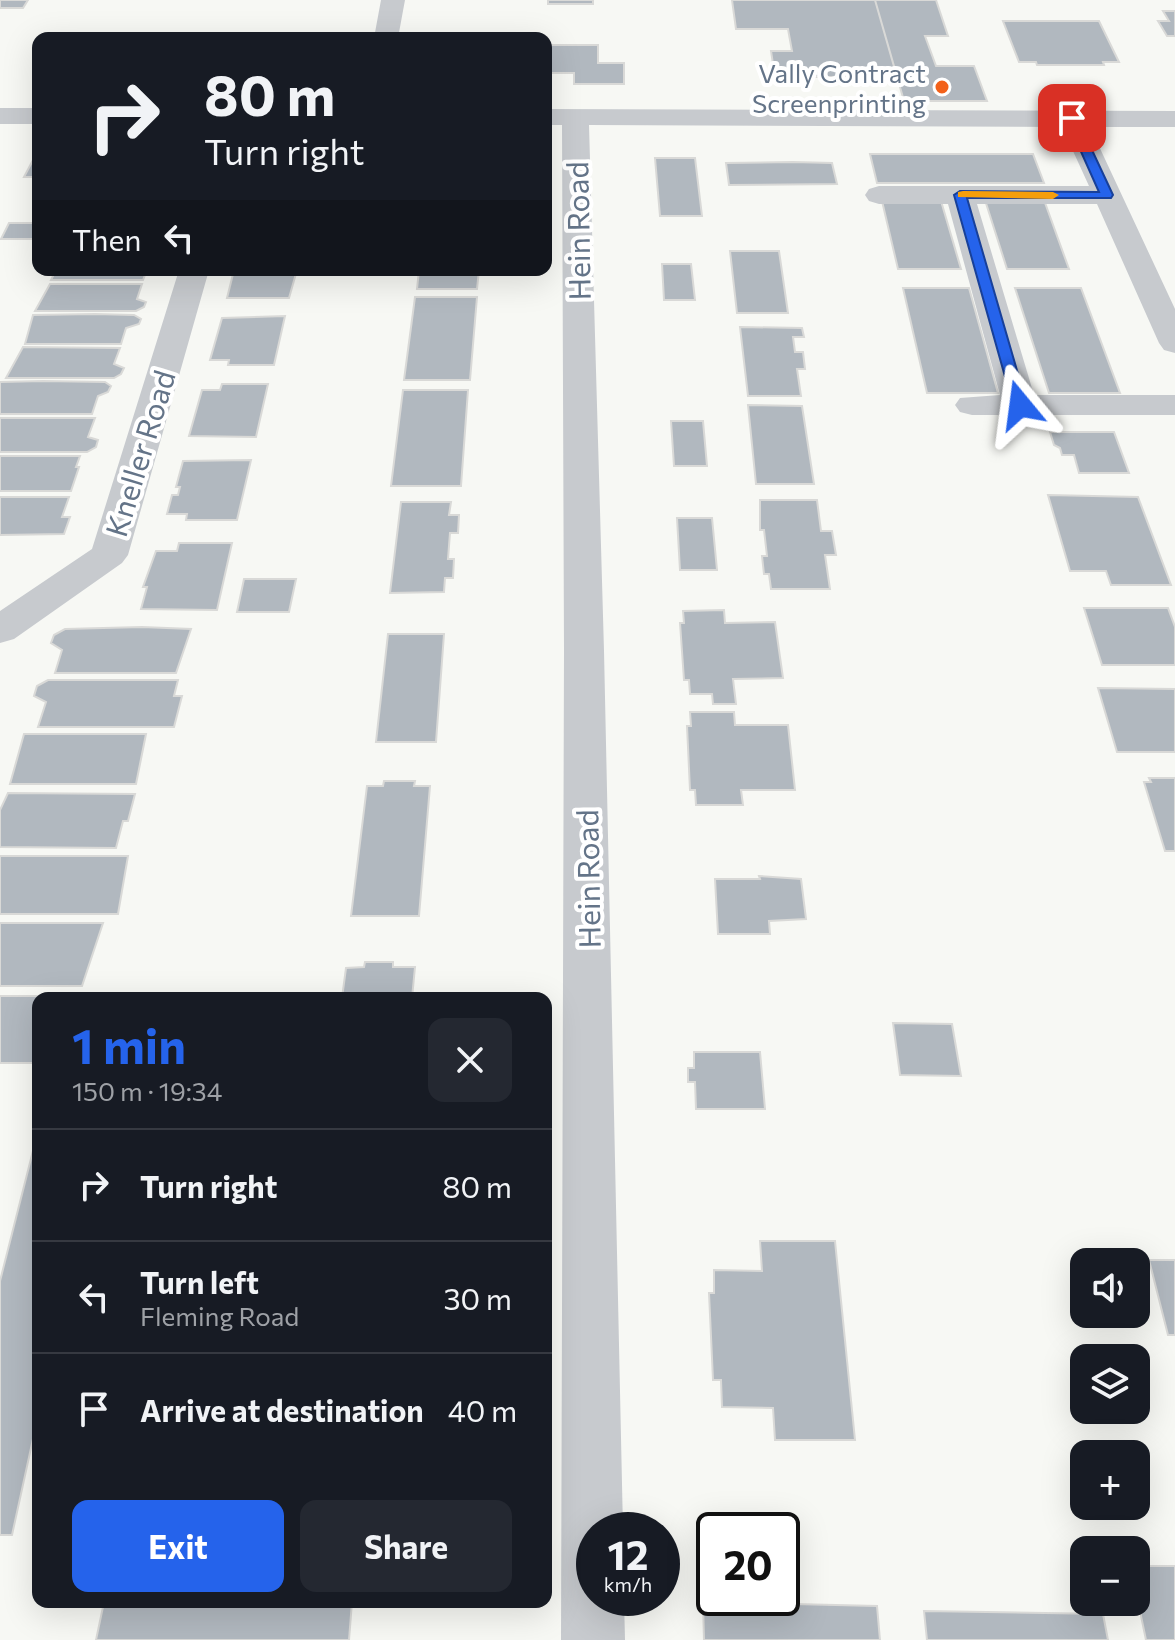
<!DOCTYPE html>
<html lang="en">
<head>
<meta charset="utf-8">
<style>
  :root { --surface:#171b24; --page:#242831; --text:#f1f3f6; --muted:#9ea1a6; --line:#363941; --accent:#2563eb }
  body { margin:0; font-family:Commissioner,sans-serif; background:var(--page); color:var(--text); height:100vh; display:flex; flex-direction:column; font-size:30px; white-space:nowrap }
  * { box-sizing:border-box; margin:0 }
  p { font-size:26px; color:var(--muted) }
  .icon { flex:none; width:44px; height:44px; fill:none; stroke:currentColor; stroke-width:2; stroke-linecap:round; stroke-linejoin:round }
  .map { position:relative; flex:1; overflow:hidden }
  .drawer { position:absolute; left:32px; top:992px; width:520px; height:616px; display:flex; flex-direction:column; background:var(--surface); border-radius:16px; box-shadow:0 8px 32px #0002 }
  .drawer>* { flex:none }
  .banner { position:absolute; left:32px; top:32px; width:520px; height:244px; border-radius:16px; box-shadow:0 8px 32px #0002; background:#171b24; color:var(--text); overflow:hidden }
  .controls { position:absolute; left:1070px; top:1248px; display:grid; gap:16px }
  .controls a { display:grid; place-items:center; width:80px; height:80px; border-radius:16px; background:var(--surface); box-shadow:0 8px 32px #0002; font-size:40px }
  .speed { position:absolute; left:576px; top:1512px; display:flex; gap:16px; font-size:40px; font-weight:700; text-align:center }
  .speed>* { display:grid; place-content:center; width:104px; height:104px; border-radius:50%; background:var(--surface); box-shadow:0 8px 32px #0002; line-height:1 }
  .speed small { font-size:20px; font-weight:400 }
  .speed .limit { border:4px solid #111; border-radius:12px; background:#fff; color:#111 }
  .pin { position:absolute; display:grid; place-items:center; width:68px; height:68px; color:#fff; margin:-34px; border-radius:16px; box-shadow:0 4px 12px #0006 }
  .me { position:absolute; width:88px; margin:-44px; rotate:344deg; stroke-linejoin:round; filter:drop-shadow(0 0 6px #0008) }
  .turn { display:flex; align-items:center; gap:28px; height:168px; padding:0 40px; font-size:36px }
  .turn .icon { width:104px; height:104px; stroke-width:2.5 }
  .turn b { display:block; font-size:56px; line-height:68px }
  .then { display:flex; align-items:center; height:76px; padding:0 40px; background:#0003; gap:16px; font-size:30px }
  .round { display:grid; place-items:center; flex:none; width:84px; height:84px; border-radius:16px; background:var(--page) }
  .headline { display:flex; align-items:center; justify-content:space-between; height:136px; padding:0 40px }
  h1 { font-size:48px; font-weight:700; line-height:60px; color:var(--accent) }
  .cta { display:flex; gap:16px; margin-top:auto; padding:16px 40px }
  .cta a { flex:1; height:92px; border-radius:16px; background:var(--accent); color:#fff; font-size:32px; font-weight:700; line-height:92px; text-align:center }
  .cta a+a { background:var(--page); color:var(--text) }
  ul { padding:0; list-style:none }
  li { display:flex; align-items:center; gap:24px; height:112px; padding:0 40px; border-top:2px solid var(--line) }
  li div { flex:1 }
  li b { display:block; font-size:30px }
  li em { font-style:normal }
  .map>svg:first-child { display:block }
  .building { fill:#b1b8bf; stroke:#d9d9d7; stroke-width:2 }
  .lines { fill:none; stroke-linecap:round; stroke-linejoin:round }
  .minor { fill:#c7cace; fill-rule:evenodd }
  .route { fill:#2563eb; stroke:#184099; stroke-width:2 }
  .slow { fill:#f59e0b }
  .poi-dot { fill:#f2611a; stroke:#fff; stroke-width:3 }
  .labels { text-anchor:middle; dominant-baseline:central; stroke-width:8; stroke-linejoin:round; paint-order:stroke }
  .far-poi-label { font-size:26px; fill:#647488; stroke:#fff; text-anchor:end }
  .street-label { font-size:30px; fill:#647488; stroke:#fff }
</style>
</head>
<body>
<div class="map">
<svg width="1175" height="1640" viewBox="0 0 1175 1640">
  <rect width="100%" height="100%" fill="#f7f8f4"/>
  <path class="building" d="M0 0H28L23 8H0Z
    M548 0H593V4H548Z
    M732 0H875L897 77H775L771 51H792L788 29H736Z
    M875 0H936L948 36H925L936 66H974L987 101H904Z
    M1163 11H1175V36H1167L1158 21H1169Z
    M1003 21H1099L1119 62H1103L1104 65H1037L1036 62H1019Z
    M546 45H598V63H624V84H574V73H546Z
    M870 154H1033L1044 183H877Z
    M655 158H695L702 216H660Z
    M33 160H38V180H35L37 177H24Z
    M793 162 832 163 837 184 729 185 726 163Z
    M985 200H1044L1069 269H1007Z
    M882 201H941L961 269H898Z
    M9 223H38L36 239H1Z
    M730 251H779L788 313H737Z
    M662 264H691L695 300H664Z
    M56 270H147L143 280H51Z
    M234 270H297L289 298H227Z
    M419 270H479L477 289H417Z
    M50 284H142L137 299 146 302 144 307 136 311H35Z
    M903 288H969L998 393H927Z
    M1015 288H1081L1120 393H1049Z
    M415 297H477L470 380H404Z
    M95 314 134 315 141 319 139 324 126 328 121 344H25L33 315Z
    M285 316 274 365H228L229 360H210L222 318Z
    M740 327 802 328 804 337H793L795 352H803L805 369H797L801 396H748Z
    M23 347 120 348 114 364 124 368 121 374 114 378H6Z
    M43 381 105 382 111 386 108 392 98 396 92 414H0V382Z
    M222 384H268L256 437 189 436 202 390H220Z
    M403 390H468L461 486H391Z
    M748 405 802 406 814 484H756Z
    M0 418H95L88 437 98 440 96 447 87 452H0Z
    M671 421H703L707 466H674Z
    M1050 432H1114L1129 473H1079L1074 455H1062L1060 448 1054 445Z
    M0 456H80L76 467H79L71 491H0Z
    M251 460 237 520H186L187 514H167L172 495H178L180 487H176L183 461Z
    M1048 495 1138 497 1171 585H1111L1106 571H1070Z
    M0 497H69L62 517H70L64 534 0 535Z
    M760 500H817L821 531H832L836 555H825L830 589H771L769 574H764L762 556H767L764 530H760Z
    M401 502H451L449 515H459L458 533H450L448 559H454L453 578H445L444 592 390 593Z
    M677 518H712L717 570H680Z
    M179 543H232L217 610 141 609 147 587H143L156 551H177Z
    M244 579H296L289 612H237Z
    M1084 608H1168L1175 627V665H1102Z
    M724 610 725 623 775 622 783 678 733 679 736 704H713L712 694H690L689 680H684L680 623H684L683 611Z
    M142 627 191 629 176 673H55L62 650 51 643 54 635 65 629Z
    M388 634H444L436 742H376Z
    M48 680H178L174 696H182L174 727H38L46 702 34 696 37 686Z
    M1098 688 1175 689V752H1117Z
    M690 712H734L735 725H788L795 790H741L743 805H696L695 790H690L687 726H691Z
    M24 734H146L136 784H10Z
    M1149 778H1175V851H1165L1144 782H1151Z
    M384 781H415L414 786H430L419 916H351L367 786H383Z
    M8 793 135 794 128 821H123L116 848 0 847V810Z
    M0 856H128L118 914H0Z
    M759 876 801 879 806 919 769 921 770 934H718L715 879H760Z
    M0 923H103L82 986H0Z
    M365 962H393V967H415L412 998H342L346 968 364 967Z
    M0 996H82L38 998V1063H0Z
    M893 1023 952 1024 961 1076 900 1075Z
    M694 1052H760L765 1109H696L695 1082H688V1068H694Z
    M38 1131V1416L12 1535H0V1281Z
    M760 1241H835L855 1440H775L773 1408 722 1407 721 1380H713L709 1293H714V1270L762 1271Z
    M1149 1260H1175V1335H1168Z
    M1136 1566H1175V1640H1146L1136 1592Z
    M104 1602H352L349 1640H96Z
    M703 1602 877 1606 880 1640H704Z
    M924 1611 1103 1614 1108 1640H927Z"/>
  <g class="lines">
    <path class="minor" d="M381 0H405L398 38H374Z
      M0 108H38V124H0Z
      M546 109 1175 111V127H1090L1175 309V353L1164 350 1159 343 1097 204H977L1034 395H1175V415H972L960 412 955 405 960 398 1000 395 948 204H879L869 201 865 195 869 189 879 186H1089L1062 127 589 125 604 651 623 1530H594V1598H624L625 1640H561L564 651 562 125H546Z
      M179 270H209L128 555 122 563 14 639 0 643V611L92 549Z"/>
  </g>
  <path class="route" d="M1072 115 1077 118 1113 195 1111 198H967L1027 405 1020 409 1013 405 954 195 960 191 1099 192 1066 118Z"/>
  <path class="slow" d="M963 191 1053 192 1059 195 1053 199 958 197V192Z"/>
  <circle class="poi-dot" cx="942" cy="87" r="8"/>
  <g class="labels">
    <g class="far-poi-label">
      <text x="926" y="72">Vally Contract<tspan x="926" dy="30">Screenprinting</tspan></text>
    </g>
    <g class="street-label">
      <text transform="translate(577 231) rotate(-91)">Hein Road</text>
      <text transform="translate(139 453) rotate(-73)">Kneller Road</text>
      <text transform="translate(587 879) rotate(-91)">Hein Road</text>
    </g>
  </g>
</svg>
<div class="controls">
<a><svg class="icon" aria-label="sound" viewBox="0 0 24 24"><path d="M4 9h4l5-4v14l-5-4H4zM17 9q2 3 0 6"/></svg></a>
<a><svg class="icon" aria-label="layers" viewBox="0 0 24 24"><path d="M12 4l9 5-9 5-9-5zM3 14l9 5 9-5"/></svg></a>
<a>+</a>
<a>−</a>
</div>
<div class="speed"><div>12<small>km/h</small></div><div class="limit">20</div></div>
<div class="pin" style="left:1072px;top:118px;background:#d93025"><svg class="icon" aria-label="arrive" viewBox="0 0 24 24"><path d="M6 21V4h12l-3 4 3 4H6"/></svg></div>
<svg class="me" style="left:1020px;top:405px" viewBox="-20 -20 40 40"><path d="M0-17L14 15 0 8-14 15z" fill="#2563eb" stroke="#fff" stroke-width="4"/></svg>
<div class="banner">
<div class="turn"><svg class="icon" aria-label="right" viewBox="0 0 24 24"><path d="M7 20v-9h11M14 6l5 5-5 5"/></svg><div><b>80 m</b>Turn right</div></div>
<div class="then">Then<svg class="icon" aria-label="left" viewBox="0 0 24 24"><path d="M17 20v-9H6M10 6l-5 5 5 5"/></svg></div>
</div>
<section class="drawer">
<div class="headline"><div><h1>1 min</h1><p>150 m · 19:34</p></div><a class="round"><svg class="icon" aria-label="close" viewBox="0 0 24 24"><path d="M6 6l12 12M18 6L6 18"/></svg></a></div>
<ul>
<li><svg class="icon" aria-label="right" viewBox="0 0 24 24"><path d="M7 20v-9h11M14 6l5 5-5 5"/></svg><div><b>Turn right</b></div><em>80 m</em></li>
<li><svg class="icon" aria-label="left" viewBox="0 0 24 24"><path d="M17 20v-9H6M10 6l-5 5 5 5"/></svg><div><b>Turn left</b><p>Fleming Road</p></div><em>30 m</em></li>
<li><svg class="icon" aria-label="arrive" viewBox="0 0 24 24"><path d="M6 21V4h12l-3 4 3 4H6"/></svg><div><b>Arrive at destination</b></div><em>40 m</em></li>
</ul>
<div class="cta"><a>Exit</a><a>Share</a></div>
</section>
</div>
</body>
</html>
